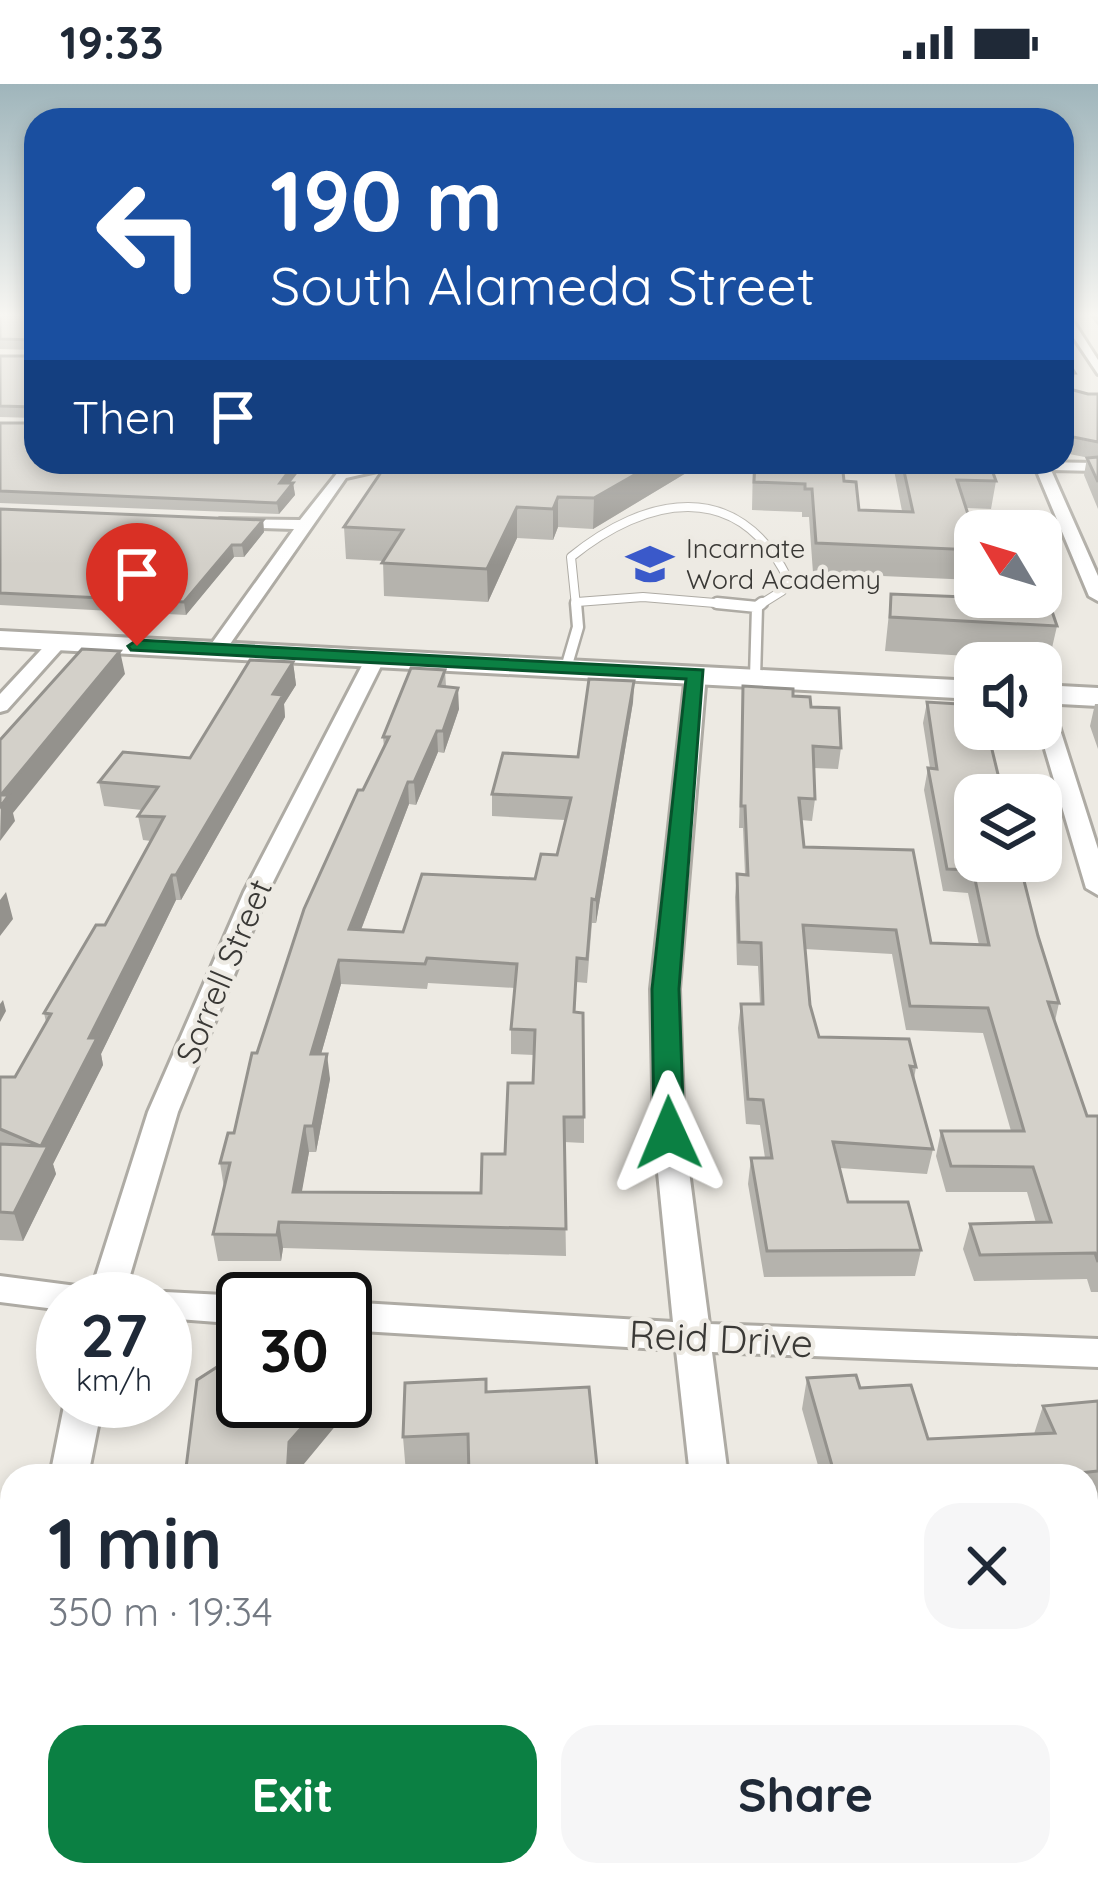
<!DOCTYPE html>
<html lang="en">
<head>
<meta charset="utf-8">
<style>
  :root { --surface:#fff; --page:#f6f6f7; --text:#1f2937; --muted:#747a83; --accent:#0b8043 }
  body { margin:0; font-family:Quicksand,sans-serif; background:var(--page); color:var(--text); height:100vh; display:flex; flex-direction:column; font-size:45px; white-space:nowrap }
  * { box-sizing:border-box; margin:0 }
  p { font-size:39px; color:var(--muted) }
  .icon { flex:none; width:66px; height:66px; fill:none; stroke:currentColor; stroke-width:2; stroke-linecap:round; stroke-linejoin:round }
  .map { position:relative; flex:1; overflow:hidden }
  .side { position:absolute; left:0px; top:1380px; width:1098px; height:423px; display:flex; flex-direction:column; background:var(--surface); border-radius:36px 36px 0 0; box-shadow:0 6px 18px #0003 }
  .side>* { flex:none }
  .banner { position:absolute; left:24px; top:24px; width:1050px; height:366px; border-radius:36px; box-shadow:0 6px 18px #0003; background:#1a4fa0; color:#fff; overflow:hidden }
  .needle { width:78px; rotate:308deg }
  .tools { position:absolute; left:954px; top:426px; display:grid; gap:24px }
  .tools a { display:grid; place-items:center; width:108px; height:108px; border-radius:24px; background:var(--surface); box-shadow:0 6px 18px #0003; font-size:60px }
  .speed { position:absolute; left:36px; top:1188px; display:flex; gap:24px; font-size:60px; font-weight:700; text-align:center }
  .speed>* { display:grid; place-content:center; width:156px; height:156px; border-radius:50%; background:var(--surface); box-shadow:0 6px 18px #0003; line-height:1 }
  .speed small { font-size:30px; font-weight:400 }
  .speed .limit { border:6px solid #111; border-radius:18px; background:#fff; color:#111 }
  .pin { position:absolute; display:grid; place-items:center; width:102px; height:102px; color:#fff; margin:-123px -51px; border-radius:50% 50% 50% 0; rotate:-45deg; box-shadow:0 0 12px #0007 }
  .pin .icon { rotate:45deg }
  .me { position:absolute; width:132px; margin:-66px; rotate:359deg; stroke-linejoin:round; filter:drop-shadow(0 0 9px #0008) }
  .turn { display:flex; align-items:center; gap:42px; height:252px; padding:0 48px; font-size:54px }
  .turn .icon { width:156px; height:156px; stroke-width:2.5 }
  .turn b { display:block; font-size:84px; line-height:102px }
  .then { display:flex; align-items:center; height:114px; padding:0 48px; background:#0003; gap:24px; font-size:45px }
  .round { display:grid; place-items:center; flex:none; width:126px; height:126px; border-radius:36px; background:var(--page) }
  .overview { display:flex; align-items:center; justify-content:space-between; height:204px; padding:0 48px }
  h1 { font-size:72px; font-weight:700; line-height:90px }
  .button { display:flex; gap:24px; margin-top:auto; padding:24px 48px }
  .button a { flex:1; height:138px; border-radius:36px; background:var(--accent); color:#fff; font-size:48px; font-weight:700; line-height:138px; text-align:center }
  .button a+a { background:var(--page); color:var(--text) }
  .status { display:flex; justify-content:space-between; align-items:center; height:84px; padding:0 60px; background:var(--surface); direction:ltr }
  .status svg { height:33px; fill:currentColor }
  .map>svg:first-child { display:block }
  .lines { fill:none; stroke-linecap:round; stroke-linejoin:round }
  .lane-far1-casing { stroke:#aeaba4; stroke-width:10 }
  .lane-casing { stroke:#aeaba4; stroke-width:15 }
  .street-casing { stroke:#aeaba4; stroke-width:6 }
  .secondary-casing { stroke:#aeaba4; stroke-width:6 }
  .lane-far1 { stroke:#fff; stroke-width:8 }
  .lane { stroke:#fff; stroke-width:10 }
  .street { fill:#fff; fill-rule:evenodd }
  .secondary { fill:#fff; fill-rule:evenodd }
  .wall { fill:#b5b3ad; fill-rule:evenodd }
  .shaded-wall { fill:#94928d }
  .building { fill:#d3d0c9; stroke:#94928d; stroke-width:3; fill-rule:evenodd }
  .route { fill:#0b8043; stroke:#07532c; stroke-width:3 }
  .labels { text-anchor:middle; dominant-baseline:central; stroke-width:9; stroke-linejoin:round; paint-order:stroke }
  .far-poi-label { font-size:27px; fill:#3a3936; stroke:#edeae3; text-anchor:start }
  .street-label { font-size:33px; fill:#3a3936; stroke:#edeae3 }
  .near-street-label { font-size:39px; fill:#3a3936; stroke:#edeae3 }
</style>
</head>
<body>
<div class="status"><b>19:33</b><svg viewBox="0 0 49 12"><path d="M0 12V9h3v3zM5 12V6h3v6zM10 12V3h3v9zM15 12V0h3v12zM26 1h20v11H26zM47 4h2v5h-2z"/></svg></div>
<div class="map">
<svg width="1098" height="1801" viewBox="0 0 1098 1801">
  <rect width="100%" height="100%" fill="#edeae3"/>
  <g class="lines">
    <defs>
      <path id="lane-far1" d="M955 378 1041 381
        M577 518 643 513 751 522
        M576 522 571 473C646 412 737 394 787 493L782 507 758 522"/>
      <path id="lane" d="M717 519 757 523
        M566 584 578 543 576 519
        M755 594 757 523 762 519"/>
      <path id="street" d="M1062 229H1068L1098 276V290L1062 236Z
        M346 378H362L358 383 417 378 346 394 223 570H209L207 566 294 445 226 443 218 438 220 435 300 436Z
        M1033 378 1098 379V387L1051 386 1098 492V517L1089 512Z
        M52 554 68 558 7 626 0 628V610Z
        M368 570 385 574 268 808 178 1028 123 1215H63V1226L0 1218V1192L92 1204 148 1028 244 808Z
        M696 584 706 590 679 905 684 1049 709 1240 1098 1255V1283L712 1268 728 1392H690L676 1266 345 1246V1218L673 1238 654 1049 651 905 686 590Z
        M1041 611 1051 617 1098 765V811L1086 804 1039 645Z
        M165 1208 243 1212 251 1215H243V1240L165 1234V1215H151Z
        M65 1317H103L88 1392H50Z
        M12 1642V1741L0 1746V1647Z
        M785 1791H833L835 1801H787Z"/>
      <path id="secondary" d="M0 547 975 597V615L0 563Z
        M1041 601 1098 604V622L1041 619Z"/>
    </defs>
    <use href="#lane-far1" class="lane-far1-casing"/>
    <use href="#lane" class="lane-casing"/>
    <use href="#street" class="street-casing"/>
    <use href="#secondary" class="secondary-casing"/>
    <use href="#lane-far1" class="lane-far1"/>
    <use href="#lane" class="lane"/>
    <use href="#street" class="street"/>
    <use href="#secondary" class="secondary"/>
  </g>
  <path class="wall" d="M0 229H36V266L0 265Z
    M1088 229H1098V242Z
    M1062 268 1075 289 1072 304H1066L1088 310H1098V425L1084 391 1087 374H1090L1069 370 1062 356Z
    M0 272H36V334L0 333Z
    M0 339 36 378H306L290 399H293L295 411 279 430 0 419Z
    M753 378H842L844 397 859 426 902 427 894 386 895 378H989L996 397 991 425 966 424 975 452 974 496 813 489 809 433H802V428L752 426Z
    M701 380 593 445 558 443 553 456 517 454 488 518 384 512 383 477 346 475 344 443Z
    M0 425 263 436 264 448 244 473H234L186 531 0 521Z
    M891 510 1041 513 1057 542 1049 577 885 567Z
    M293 578 296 601 284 620 285 633 181 816H176L101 970 103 981 53 1080 56 1090 23 1157 0 1156V993H15L46 938 44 929 105 841 151 757 143 756 138 732 142 726 104 722 99 698 190 674Z
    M445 586 446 602 459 625 444 669 438 668 416 721 409 720 361 846 403 848 535 795 557 771 565 736 492 732V710L578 673 634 597 633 618 596 839H592L587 899 576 898 575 928 584 1033V1059L564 1058 566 1172 283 1164 281 1177H218L213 1150 224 1104 220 1079 234 1049 257 969 363 706 384 663 383 653ZM428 899 515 904 511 945V970L534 971 533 999 505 1070 481 1109H301L309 1068H316L330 995 321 970 341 900 427 905Z
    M743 602 793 612 811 623 841 664 838 685 814 684 815 715 812 737 801 736 804 763 931 859 979 861 968 809 943 807 924 706 928 684H930L923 639 927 618 1038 852 1059 919 1055 937 1087 1032H1098V1208H1091L1087 1195 974 1197 963 1165 970 1140 1036 1139 1027 1108H946L936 1072 941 1047H1011L983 949 906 946 892 870 805 865 810 921 819 953 916 983 914 995 933 1065 927 1090 840 1084 848 1118 921 1166 915 1192 764 1193 748 1100 751 1074H765L760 1041 746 1040 738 944 741 920H760L758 882 737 881 735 813 737 790H745L743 744H739Z
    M1095 620H1098V665L1090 642Z
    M807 1294 860 1304 928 1355 1034 1350 1043 1322 1098 1317V1417L1086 1418V1392H821L802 1325Z
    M486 1308 469 1386 406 1389 403 1353Z
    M1098 1710V1734L1093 1721Z
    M931 1791H972L933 1797Z"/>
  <path class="shaded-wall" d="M296 378H306L281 410 280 399Z
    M657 378H701V380L593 445 594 414Z
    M293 399 295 411 279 430 277 419Z
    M558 413V443L553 456V425Z
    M517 423V454L488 518 487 485Z
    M263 436 264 448 244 473 242 461Z
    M232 461 234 473 186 531 184 518Z
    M120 567 125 590 13 729 15 737 0 757 1 711Z
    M293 578 296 601 284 620 285 633 181 816 176 791 273 610Z
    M634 597 633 618 596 839V816Z
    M458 604 459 625 444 669 443 647Z
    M437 647 438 668 416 721 414 698Z
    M408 698 409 720 352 869 349 845Z
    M172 791 176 816 101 970 103 981 53 1080 56 1090 23 1157 14 1129 41 1062 89 954Z
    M6 808 13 835 0 852V816Z
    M339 876 341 900 314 995 311 970Z
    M3 916 6 927 0 938V920Z
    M327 970 330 995 316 1068 313 1042Z
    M305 1042 309 1068 297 1135 293 1108Z
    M279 1138 283 1164 281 1177 277 1151Z
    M325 1317H343L342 1334 294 1392H287L289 1358Z
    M226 1791H235V1801H226Z"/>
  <path class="building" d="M0 229H36V265L34 256 0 255Z
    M1062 268 1075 289H1062Z
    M0 272H36V333L34 323 0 322Z
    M1062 303 1088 310H1098V358L1073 353 1062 333Z
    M0 339H36V378H296L280 399H293L277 419 0 407Z
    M1098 373V398L1087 374Z
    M388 378H657L594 414 558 413 553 425 517 423 487 485 382 479 403 446 344 443Z
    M755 378H842L844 397 856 398 859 426 913 428 902 378H989L996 397 957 396 975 452V466L816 459 812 405H805V400L754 398Z
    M0 425 263 436 242 461H232L184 518 0 509Z
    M1041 495 1057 542 890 533 891 510 991 514 1041 513Z
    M82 565 120 567 1 711H9L0 723V656Z
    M250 576 293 578 273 610 283 611 176 791H172L89 954H97L41 1062H48L14 1129 0 1128V1060L40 1062 0 1045V993H15L51 930 44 929 96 841H105L164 733 138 732 158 703 99 698 123 668 190 674Z
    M411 584 445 586 439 602 458 604 443 647H437L414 698H408L349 845 403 848 422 790 535 795 541 770 557 771 571 714 492 710 503 669 578 673 589 595 634 597 596 816 592 815 587 875 577 874 574 928 583 929 584 1033H564L566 1145 279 1138 277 1151 213 1150 230 1079H220L228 1049H234L252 969H257L304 825 358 706H363L389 653H383ZM427 874 517 880 511 945 535 946 533 999H508L505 1070H482L481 1109 293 1108 305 1042H313L327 970H311L339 876 425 880Z
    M743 602 793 605V612L810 613 811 623 839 624 841 664 813 662 815 715 799 714 804 763 913 766 931 859 989 861 973 786 947 785 928 684 937 685 927 618 975 621V645H987L1003 711H975V777H1019L1038 852 1059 919 1048 918 1087 1032H1098V1178L1095 1169 980 1171 970 1140 1051 1138 1033 1083 951 1082 941 1047H1024L988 924 910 922 896 846 803 841 810 921 819 953 909 955 916 983 910 982 933 1065 833 1058 848 1118H908L921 1166 767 1167 751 1074H772L763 1016 748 1015 741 920H763L761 859 739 858 737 790 748 791 745 722H741Z
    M243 1273V1317H325L289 1358 287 1392H185L197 1296 231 1274Z
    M856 1291 860 1304 911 1301 928 1355 1055 1349 1043 1322 1098 1317V1387L1051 1392H835L807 1294Z
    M486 1295V1308L589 1303 598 1392H469L468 1350 403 1353 405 1299Z
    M121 1791H226V1801H120Z
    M453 1791H687L689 1801H549L548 1797 520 1801H454Z
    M1078 1791H1086L1090 1801H1029Z"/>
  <linearGradient id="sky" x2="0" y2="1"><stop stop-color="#9fb5bb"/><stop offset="0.48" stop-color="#f7f6f2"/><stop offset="1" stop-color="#f7f6f2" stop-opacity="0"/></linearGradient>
  <rect width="1098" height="481" fill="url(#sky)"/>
  <path class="route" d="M137 556 703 586 679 905 684 1049 680 1056H658L654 1049 652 905 686 595 131 566 128 562Z"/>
  <defs>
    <symbol id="school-bare" viewBox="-9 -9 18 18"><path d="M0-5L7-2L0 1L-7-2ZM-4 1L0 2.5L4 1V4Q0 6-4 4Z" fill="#3a59ca" stroke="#edeae3" stroke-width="2.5" paint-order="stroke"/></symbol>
  </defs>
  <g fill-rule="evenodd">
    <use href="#school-bare" x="617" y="447" width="66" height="66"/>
  </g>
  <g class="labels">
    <g class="far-poi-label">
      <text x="686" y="464">Incarnate<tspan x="686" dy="31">Word Academy</tspan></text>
    </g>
    <g class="street-label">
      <text transform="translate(223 887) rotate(-67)">Sorrell Street</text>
    </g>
    <g class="near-street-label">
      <text transform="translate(721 1254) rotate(3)">Reid Drive</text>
    </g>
  </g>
</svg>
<div class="tools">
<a><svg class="needle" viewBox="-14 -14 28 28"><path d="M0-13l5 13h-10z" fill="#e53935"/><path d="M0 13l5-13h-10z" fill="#747a83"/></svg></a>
<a><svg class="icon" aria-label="sound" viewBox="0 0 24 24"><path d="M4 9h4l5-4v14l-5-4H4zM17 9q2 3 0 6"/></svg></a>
<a><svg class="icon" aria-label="layers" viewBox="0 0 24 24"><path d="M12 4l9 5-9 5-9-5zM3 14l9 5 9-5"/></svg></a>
</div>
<div class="speed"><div>27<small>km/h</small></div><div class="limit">30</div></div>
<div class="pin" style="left:137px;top:562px;background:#d93025"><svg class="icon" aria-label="arrive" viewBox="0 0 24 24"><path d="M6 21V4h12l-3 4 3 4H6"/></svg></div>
<svg class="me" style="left:669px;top:1049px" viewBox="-20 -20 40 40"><path d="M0-17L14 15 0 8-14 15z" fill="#0b8043" stroke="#fff" stroke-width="4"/></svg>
<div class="banner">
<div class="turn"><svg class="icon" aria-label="left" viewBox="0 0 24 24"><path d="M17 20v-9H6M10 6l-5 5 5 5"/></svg><div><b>190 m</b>South Alameda Street</div></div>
<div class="then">Then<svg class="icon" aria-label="arrive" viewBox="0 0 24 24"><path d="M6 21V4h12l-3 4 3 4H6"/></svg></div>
</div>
<section class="side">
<div class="overview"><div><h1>1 min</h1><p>350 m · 19:34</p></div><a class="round"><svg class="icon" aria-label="close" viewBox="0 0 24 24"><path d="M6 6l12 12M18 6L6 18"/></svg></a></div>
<div class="button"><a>Exit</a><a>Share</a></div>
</section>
</div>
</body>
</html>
